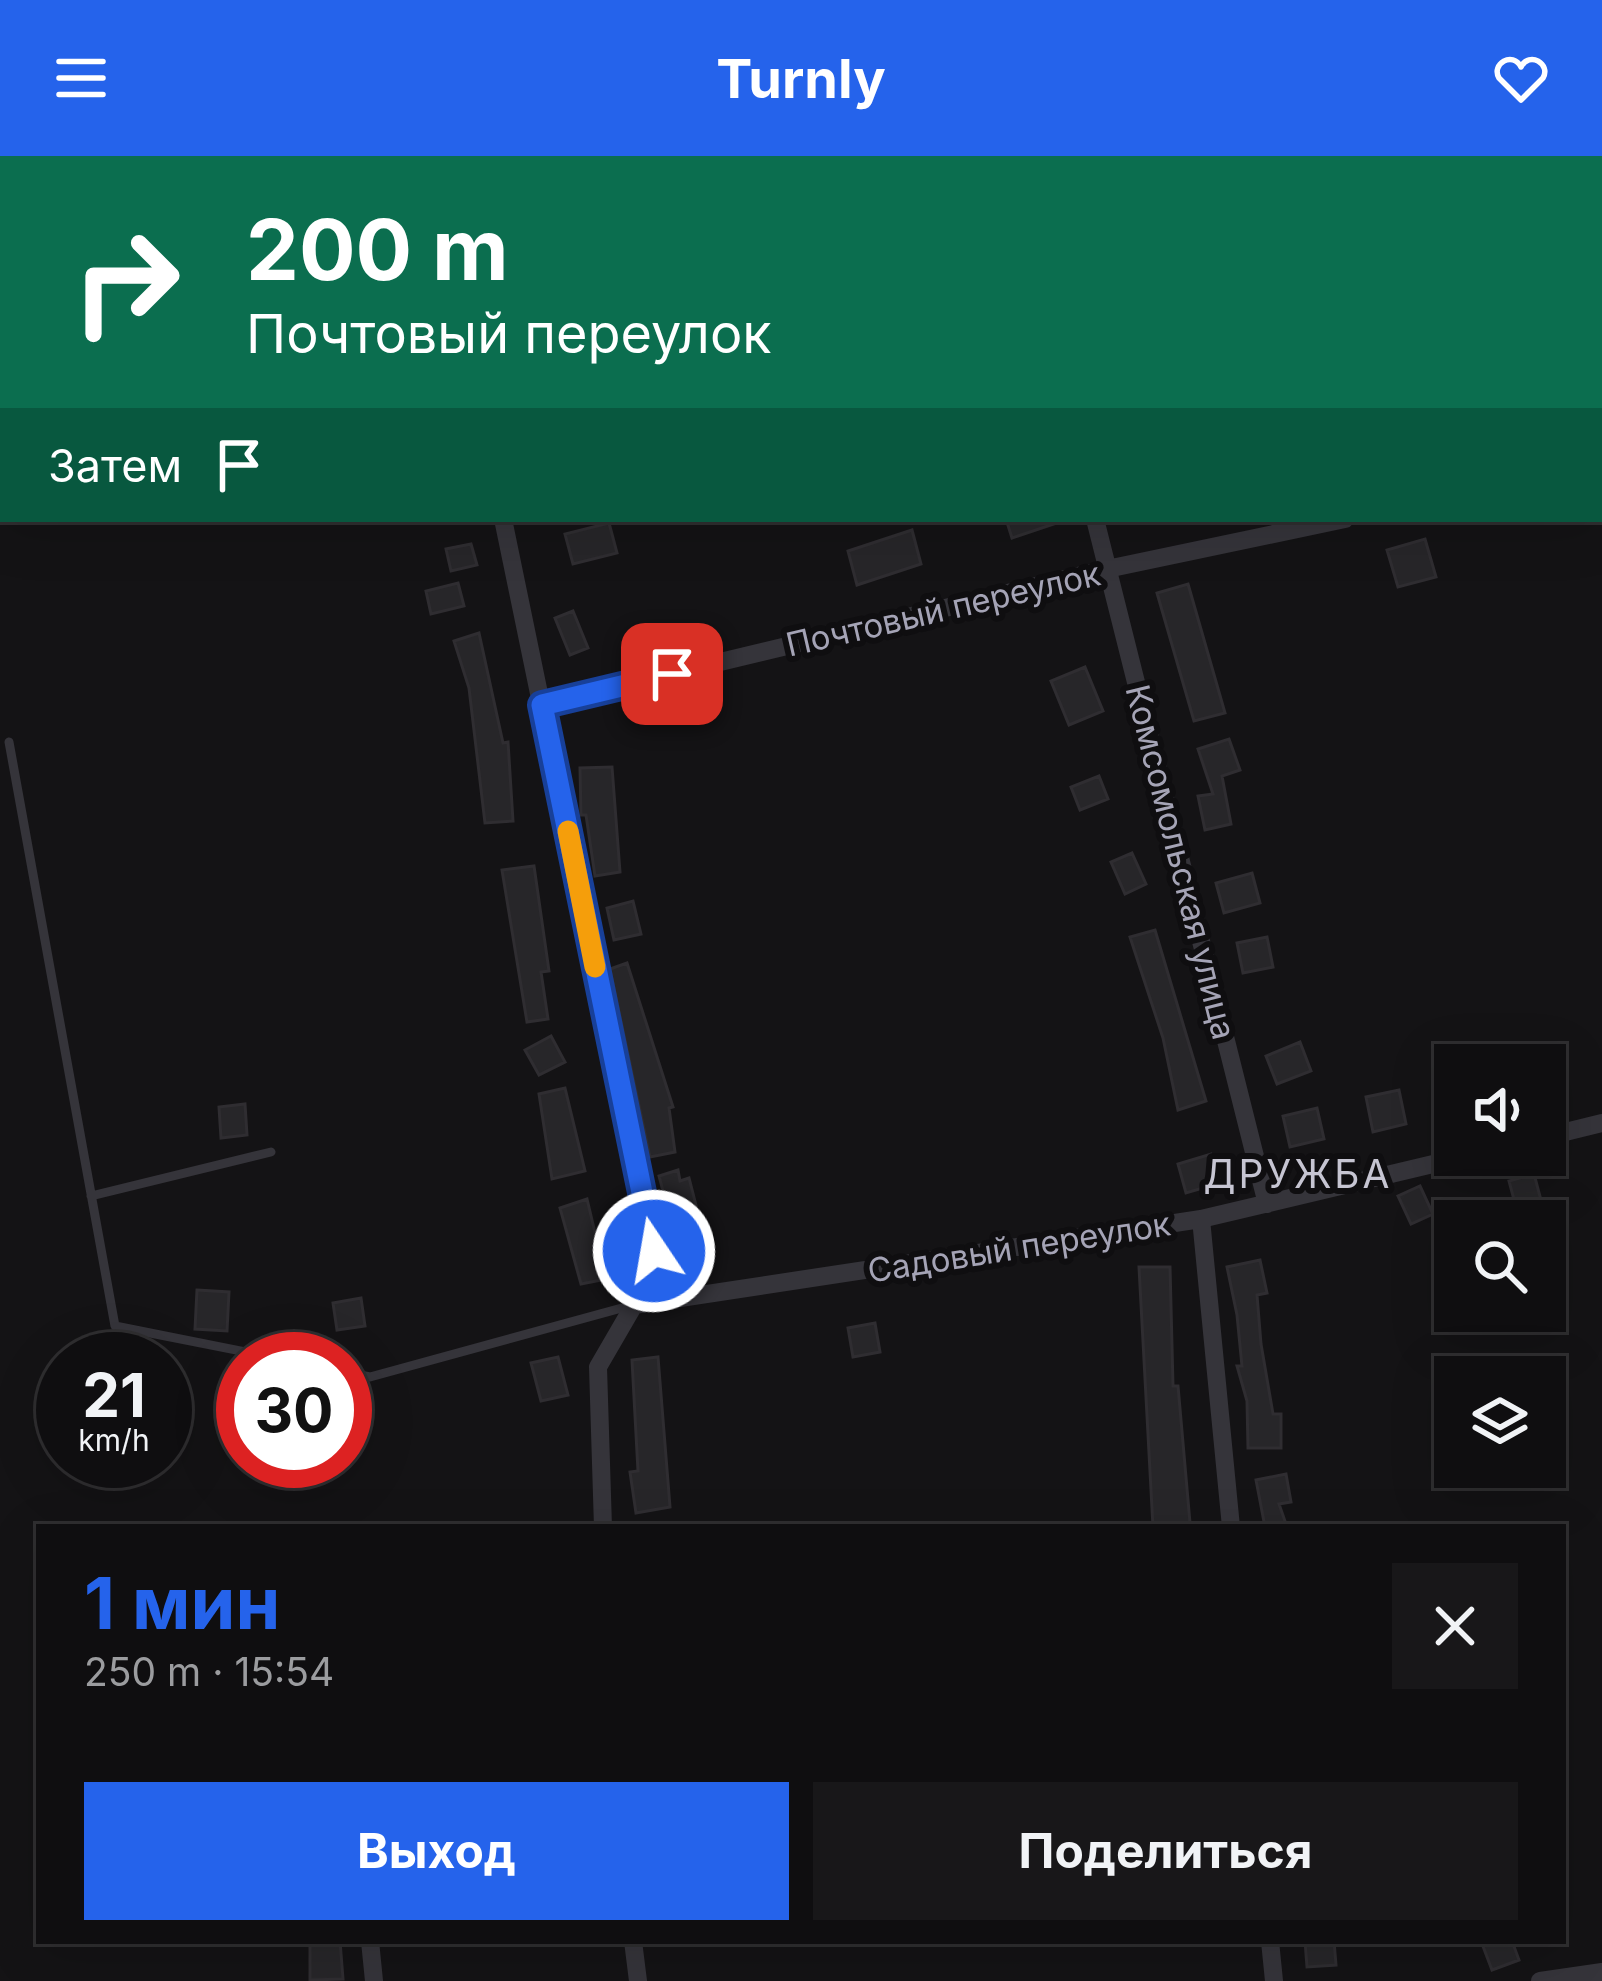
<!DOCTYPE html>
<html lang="ru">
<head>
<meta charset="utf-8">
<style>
  :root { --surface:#0f0e10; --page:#181719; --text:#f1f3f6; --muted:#9b9c9f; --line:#2f2e30; --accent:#2563eb }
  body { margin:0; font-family:Inter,sans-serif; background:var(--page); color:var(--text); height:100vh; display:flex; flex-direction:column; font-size:45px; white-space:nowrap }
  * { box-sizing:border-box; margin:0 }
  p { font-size:39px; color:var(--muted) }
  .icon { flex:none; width:66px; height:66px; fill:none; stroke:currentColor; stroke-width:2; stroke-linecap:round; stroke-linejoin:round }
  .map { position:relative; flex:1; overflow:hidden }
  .side { position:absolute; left:36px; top:1368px; width:1530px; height:420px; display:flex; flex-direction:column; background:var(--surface); border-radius:0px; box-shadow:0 12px 48px #0002,0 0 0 3px var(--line) }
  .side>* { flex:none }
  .hud { position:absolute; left:0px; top:0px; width:1602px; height:366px; box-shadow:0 12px 48px #0002,0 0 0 3px var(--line); background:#0b6e4f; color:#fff; overflow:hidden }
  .buttons { position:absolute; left:1434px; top:888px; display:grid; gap:24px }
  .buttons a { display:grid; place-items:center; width:132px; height:132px; border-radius:0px; background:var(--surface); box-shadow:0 12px 48px #0002,0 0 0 3px var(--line); font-size:60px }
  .speed { position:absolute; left:36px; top:1176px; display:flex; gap:24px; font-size:60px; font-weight:700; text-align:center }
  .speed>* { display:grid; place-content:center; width:156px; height:156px; border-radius:50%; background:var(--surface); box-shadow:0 12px 48px #0002,0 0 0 3px var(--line); line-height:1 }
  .speed small { font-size:30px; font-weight:400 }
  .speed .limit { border:18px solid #d22; background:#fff; color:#111 }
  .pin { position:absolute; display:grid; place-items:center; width:102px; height:102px; color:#fff; margin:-51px; border-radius:24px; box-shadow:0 6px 18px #0006 }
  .me { position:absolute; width:132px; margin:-66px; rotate:348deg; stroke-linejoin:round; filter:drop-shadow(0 0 9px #0008) }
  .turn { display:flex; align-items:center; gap:42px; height:252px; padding:0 48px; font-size:54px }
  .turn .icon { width:156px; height:156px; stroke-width:2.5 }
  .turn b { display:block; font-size:84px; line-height:102px }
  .then { display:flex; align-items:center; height:114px; padding:0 48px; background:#0003; gap:24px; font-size:45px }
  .round { display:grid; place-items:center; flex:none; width:126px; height:126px; border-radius:0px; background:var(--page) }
  .overview { display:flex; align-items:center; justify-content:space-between; height:204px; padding:0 48px }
  h1 { font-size:72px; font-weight:700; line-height:90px; color:var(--accent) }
  .cta { display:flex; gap:24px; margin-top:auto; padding:24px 48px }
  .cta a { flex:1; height:138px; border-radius:0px; background:var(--accent); color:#fff; font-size:48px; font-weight:700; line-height:138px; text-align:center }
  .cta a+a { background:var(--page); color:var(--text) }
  header { display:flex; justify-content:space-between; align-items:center; height:156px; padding:0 48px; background:var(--accent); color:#fff; font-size:54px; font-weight:700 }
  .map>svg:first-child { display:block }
  .building { fill:#272629; stroke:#2f2d31; stroke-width:3 }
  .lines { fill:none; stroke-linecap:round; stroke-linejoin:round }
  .lane { stroke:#35343a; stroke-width:9 }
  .street { stroke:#35343a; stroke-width:18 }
  .route-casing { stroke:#184099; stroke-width:30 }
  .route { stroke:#2563eb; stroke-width:21 }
  .slow { stroke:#f59e0b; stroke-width:21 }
  .labels { text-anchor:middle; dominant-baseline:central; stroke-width:12; stroke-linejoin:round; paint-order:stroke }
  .street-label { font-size:33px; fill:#a5a4b6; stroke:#0f0e10 }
  .quarter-label { font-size:39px; letter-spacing:3px; fill:#c6c5d2; stroke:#0f0e10 }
</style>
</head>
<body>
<header><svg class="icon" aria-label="menu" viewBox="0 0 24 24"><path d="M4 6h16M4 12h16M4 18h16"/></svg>Turnly<svg class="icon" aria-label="heart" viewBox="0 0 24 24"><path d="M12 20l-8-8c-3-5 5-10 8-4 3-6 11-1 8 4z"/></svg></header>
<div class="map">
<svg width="1602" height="1825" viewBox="0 0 1602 1825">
  <rect width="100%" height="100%" fill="#141315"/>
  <path class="building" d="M1006 363H1060V366L1012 382Z
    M609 367 617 397 573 408 565 378Z
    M912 374 921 408 857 429 848 395Z
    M1425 383 1436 421 1398 431 1387 394Z
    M471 388 477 409 451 415 446 393Z
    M458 427 464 450 431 458 426 435Z
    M1188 428 1225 557 1194 565 1157 437Z
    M573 455 588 492 570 499 555 462Z
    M479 477 503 587 508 586 513 665 485 667 469 532 454 485Z
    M1085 511 1103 555 1069 569 1051 525Z
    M1229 583 1240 614 1222 620 1231 668 1205 674 1198 640 1213 638 1198 593Z
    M612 611 620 716 595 720 586 659H581L580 612Z
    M1099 620 1108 643 1080 654 1071 631Z
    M1132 697 1146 728 1125 738 1111 706Z
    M534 710 549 815 541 816 548 863 527 866 502 714Z
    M1252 717 1260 747 1224 757 1216 727Z
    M633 745 641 778 614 784 607 752Z
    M1155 774 1206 945 1178 954 1163 882 1130 781Z
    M1267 781 1273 811 1243 817 1237 787Z
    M627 807 673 951 669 952 675 996 650 1001 610 813Z
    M551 880 565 906 539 919 525 894Z
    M1300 886 1311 915 1277 928 1266 900Z
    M565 932 585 1015 552 1023 539 938Z
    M1399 934 1406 968 1373 976 1366 941Z
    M245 948 247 979 221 982 219 951Z
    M1317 952 1324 983 1290 991 1283 960Z
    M1211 998 1220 1027 1186 1037 1178 1008Z
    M678 1014 680 1025 689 1022 710 1104 672 1110 667 1081 675 1080 659 1020Z
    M1534 1018 1542 1048 1517 1055 1509 1025Z
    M1420 1030 1433 1058 1411 1068 1398 1040Z
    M587 1043 606 1123 581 1128 560 1052Z
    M1260 1104 1267 1137 1257 1139 1261 1188 1273 1258H1281V1292H1248L1247 1245 1237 1210H1242L1237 1159 1227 1111Z
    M1139 1111H1170L1173 1230H1178L1190 1367 1153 1371Z
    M197 1134 229 1136 227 1175 195 1173Z
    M361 1142 365 1170 337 1174 333 1147Z
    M875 1167 880 1196 853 1201 848 1172Z
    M558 1201 568 1239 541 1245 531 1207Z
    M658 1201 670 1351 636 1357 630 1316 638 1315 632 1204Z
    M1286 1318 1291 1346 1279 1348 1287 1371H1265L1256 1324Z
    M310 1785H340L343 1823 310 1824Z
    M1305 1785H1334L1336 1809 1307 1811Z
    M1481 1785H1512L1519 1804 1492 1814Z"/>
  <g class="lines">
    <path class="lane" d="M9 586 115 1170 281 1203
      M91 1040 271 996
      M345 1216 370 1221 629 1150"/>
    <path class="street" d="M429 0 430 3
      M1008 0 1009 3
      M1599 309H1602
      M503 363 654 1095 634 1149 598 1211 603 1371
      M1095 363 1267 1048
      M541 549 1107 413 1345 363
      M1545 981 1602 967
      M1201 1063 1231 1371
      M634 1149 1201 1063 1471 999
      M370 1785 374 1825
      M633 1785 638 1825
      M1270 1785 1274 1825
      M1540 1825 1602 1816"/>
  </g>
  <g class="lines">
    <defs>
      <path id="route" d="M654 1095 542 549 672 518"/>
    </defs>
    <use href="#route" class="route-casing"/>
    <use href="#route" class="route"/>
    <path class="slow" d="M568 675 595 811"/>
  </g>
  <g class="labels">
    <g class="street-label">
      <text transform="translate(943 453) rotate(-13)">Почтовый переулок</text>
      <text transform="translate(1181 706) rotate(76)">Комсомольская улица</text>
      <text transform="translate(1019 1091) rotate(-9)">Садовый переулок</text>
    </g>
    <g class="quarter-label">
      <text x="1298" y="1017">ДРУЖБА</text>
    </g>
  </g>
</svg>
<div class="buttons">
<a><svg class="icon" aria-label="sound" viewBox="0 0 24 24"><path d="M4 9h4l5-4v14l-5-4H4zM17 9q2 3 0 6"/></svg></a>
<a><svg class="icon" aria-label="search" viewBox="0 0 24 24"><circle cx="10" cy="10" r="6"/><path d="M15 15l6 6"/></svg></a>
<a><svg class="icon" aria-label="layers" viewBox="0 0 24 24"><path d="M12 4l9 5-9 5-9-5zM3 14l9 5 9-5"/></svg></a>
</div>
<div class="speed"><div>21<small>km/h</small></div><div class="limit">30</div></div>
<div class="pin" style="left:672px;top:518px;background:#d93025"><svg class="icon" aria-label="arrive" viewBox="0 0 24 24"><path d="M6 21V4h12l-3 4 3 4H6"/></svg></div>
<svg class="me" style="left:654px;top:1095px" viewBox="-20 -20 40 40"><circle r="17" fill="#2563eb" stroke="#fff" stroke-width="3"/><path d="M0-11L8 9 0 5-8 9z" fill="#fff"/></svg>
<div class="hud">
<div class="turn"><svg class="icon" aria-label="right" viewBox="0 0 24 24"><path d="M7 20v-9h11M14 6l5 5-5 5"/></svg><div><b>200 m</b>Почтовый переулок</div></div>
<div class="then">Затем<svg class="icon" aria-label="arrive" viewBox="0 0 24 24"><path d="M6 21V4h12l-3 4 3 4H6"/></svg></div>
</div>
<section class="side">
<div class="overview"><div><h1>1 мин</h1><p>250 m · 15:54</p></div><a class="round"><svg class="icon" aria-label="close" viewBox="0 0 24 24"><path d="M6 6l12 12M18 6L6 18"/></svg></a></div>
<div class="cta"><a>Выход</a><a>Поделиться</a></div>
</section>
</div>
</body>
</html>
